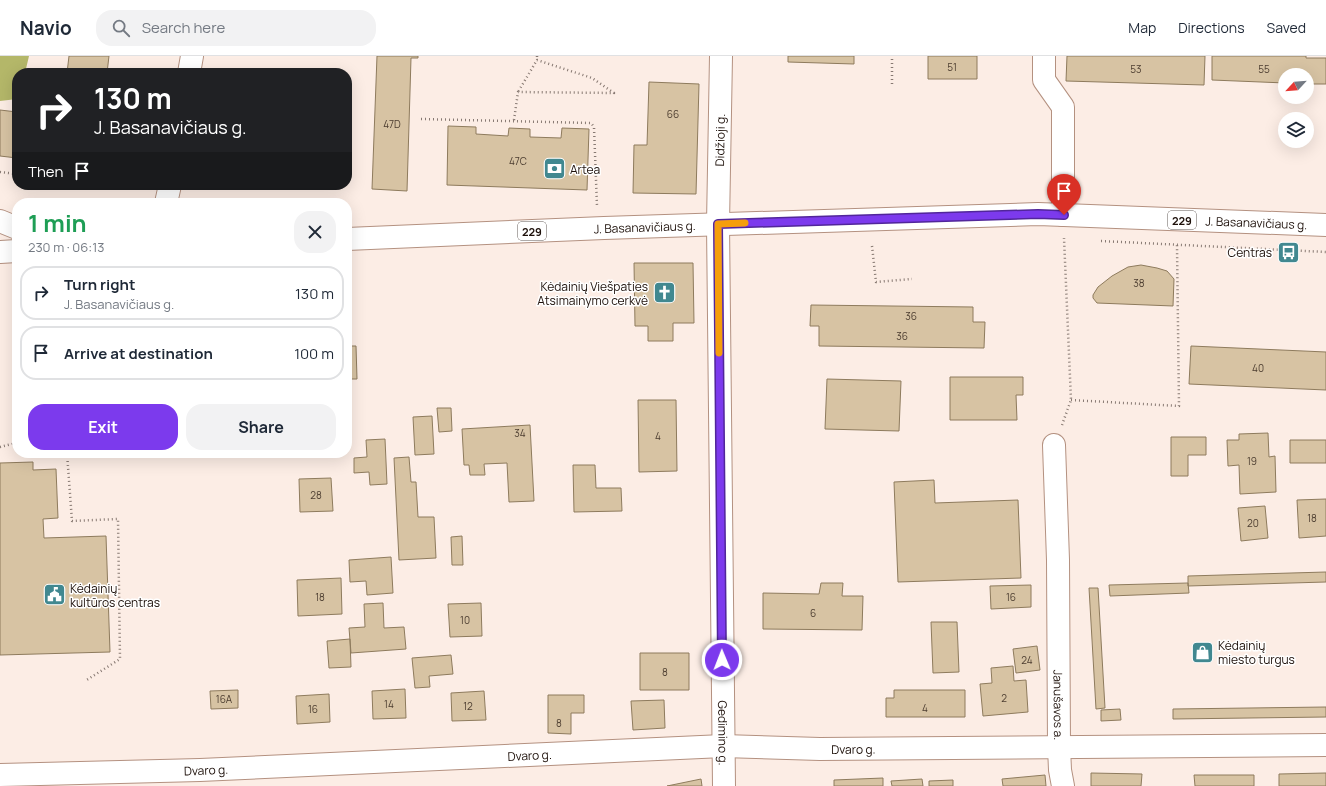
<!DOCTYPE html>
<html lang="en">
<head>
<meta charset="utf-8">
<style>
  :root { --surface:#fff; --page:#f2f2f3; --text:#1f2937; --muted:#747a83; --line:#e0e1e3; --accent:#7c3aed }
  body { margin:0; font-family:Manrope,sans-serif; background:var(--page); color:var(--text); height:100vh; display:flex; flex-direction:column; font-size:15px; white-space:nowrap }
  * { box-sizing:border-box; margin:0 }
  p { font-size:13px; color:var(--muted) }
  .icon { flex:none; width:22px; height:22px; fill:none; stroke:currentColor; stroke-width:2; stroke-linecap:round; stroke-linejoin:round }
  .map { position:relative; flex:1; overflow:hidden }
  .side { position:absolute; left:12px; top:142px; width:340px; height:260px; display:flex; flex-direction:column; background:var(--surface); border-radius:16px; box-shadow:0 4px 16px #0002 }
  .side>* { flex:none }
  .guide { position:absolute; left:12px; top:12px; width:340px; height:122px; border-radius:16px; box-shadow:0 4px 16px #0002; background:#202124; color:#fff; overflow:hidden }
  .needle { width:26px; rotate:244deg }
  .buttons { position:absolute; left:1278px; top:12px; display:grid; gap:8px }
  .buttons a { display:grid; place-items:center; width:36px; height:36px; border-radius:50%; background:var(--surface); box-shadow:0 4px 16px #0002; font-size:20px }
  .pin { position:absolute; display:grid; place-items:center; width:34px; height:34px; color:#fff; margin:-41px -17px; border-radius:50% 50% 50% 0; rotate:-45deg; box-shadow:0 0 4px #0007 }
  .pin .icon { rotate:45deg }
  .me { position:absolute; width:44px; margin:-22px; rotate:359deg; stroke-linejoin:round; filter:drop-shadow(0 0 3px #0008) }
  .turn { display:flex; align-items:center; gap:14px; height:84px; padding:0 16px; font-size:18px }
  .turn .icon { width:52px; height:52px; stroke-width:2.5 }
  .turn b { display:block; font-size:28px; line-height:34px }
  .then { display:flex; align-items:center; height:38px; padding:0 16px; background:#0003; gap:8px; font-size:15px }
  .round { display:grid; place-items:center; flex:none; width:42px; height:42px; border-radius:16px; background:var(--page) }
  .headline { display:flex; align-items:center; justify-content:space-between; height:68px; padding:0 16px }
  h1 { font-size:24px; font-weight:700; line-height:30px; color:#1e9e55 }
  .button { display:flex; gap:8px; margin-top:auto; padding:8px 16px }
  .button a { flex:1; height:46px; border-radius:16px; background:var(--accent); color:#fff; font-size:16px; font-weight:700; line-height:46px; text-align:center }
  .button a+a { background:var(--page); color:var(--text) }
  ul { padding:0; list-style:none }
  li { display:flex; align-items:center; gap:12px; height:54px; margin:0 8px 6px; padding:0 8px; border:2px solid var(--line); border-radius:16px }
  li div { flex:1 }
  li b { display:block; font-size:15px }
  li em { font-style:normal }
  header { display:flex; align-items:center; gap:24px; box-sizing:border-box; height:56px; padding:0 20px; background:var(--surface); border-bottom:1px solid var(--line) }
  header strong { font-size:19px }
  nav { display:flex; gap:22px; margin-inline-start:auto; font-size:14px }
  .search { width:280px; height:36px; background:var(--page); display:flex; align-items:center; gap:10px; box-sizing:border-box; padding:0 14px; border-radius:16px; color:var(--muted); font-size:15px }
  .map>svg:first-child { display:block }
  .forest { fill:#b4b769 }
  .building { fill:#d7c3a3; stroke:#8e7b5d }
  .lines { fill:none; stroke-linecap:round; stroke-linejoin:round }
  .minor-casing { stroke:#b49180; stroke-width:24 }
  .major-casing { stroke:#b49180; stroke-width:24 }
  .path { stroke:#877972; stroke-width:2.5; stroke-dasharray:1 3; stroke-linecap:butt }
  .minor { stroke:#fff; stroke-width:22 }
  .major { stroke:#fff; stroke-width:22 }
  .route-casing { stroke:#51269a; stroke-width:10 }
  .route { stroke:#7c3aed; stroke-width:7 }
  .slow { stroke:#f59e0b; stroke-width:7 }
  .labels { text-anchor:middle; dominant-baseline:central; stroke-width:3; stroke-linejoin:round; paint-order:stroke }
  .number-label { font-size:10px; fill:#4c3d30 }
  .shield { fill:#fff; stroke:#615854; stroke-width:1 }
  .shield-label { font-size:11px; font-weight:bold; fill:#1d100a }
  .street-label { font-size:12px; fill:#1d100a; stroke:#fff }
  .poi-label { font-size:12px; fill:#1d100a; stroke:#fff; text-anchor:start }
</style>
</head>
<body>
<header>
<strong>Navio</strong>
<div class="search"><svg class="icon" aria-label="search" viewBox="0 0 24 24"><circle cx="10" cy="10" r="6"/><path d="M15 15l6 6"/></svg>Search here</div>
<nav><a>Map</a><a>Directions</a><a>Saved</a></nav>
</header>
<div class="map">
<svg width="1326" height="730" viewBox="0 0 1326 730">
  <rect width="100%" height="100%" fill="#fcede5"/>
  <path class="forest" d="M0 0H29L25 17H17V43L0 45Z"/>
  <path class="building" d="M69 0H109L107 17H67Z
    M377 0H418V2H411L407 135 372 133Z
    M788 0H854V8L788 6Z
    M928 0H977V23H928Z
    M1067 0H1205L1204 29 1066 25Z
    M1212 0H1306V2H1326V28H1307V19H1285V27L1212 24Z
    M649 26 699 28 696 138 633 137 634 89H647Z
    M0 54 17 56V102L0 100Z
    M448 70 476 71V78L508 80 509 72 530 73V81L561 82 562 72 589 73 587 134 447 129Z
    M634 207H693L694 267H673V285H648V270H635Z
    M1141 209 1157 212 1167 215 1174 223 1173 250 1097 247 1093 242V239L1098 231 1112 220 1128 211Z
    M811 249 973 251V266H985L984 292 819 290V270H810Z
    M347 290H356L357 323H347Z
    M1191 290 1326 296V334L1189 328Z
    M950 321H1023V339H1016L1017 364H950Z
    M827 323 901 325 899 375 825 373Z
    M638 344H676L677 415 639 416Z
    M437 352H451L452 375 439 376Z
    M432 360 434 398 415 399 413 361Z
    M530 369 534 445 509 446 507 407 484 408 485 419H470L469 409H464L462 373Z
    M1268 377 1269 401 1275 400 1276 436 1240 438 1239 409 1228 410 1227 384H1239V378Z
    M1171 381H1206V399H1188V420H1171Z
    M385 383 387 428 370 429 369 416 354 417V402L367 401 366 384Z
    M1290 384H1326V407H1290Z
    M409 401 411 426H416L418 461H434L436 502 399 504 394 402Z
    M33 406V414L56 413 58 462 43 463 44 482 106 480 110 596 0 599V407Z
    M573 409H595L596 432H621L622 455 574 456Z
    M331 422 333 455 300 456 299 423Z
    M934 424 935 447 1018 444 1021 522 898 526 894 426Z
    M1326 443V480L1299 482 1297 444Z
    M1265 450 1268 482 1241 485 1238 452Z
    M462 480 463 509H452L451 481Z
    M391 501 393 537 367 539 366 525 350 526 349 504Z
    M1326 516V526L1188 530V520Z
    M341 522 342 558 298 560 297 524Z
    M821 527H843L842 540H863L862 574 763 573V537L819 538Z
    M1188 527 1189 537 1110 540 1109 529Z
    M1031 529V551L991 553 990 530Z
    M1089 532H1098L1105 652 1096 653Z
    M383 547 384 572 404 571 406 593 351 597 349 572 365 571 364 548Z
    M481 547 482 580 450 581 448 548Z
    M931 566H957L959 616 933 617Z
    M350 583 351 611 329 612 327 585Z
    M1037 590 1040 614 1016 617 1013 593Z
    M640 597H689V634H640Z
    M451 599 453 618 429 620 430 631 415 632 412 602Z
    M1013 610 1014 625 1026 624 1028 656 983 660 980 628 992 627 991 612Z
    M405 633 406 662 373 663 372 635Z
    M238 634V652L211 653 210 635Z
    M894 634H965V661H886V642H894Z
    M484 635 486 664 452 665 451 637Z
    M329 638 330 666 297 668 296 640Z
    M548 639H584V657H571V678L548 677Z
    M664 644 665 672 633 674 631 645Z
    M1326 651V661L1173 663V653Z
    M1120 653 1121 664 1101 665V654Z
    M1091 717 1142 718 1141 730H1091Z
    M1326 717V730H1279V718Z
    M1045 719 1046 730H1003L1002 723Z
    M1194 719H1254V730H1195Z
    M883 722V730H834V724Z
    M701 723 702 730H667Z
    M922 723 923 730H892L891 725Z
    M953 724V730H929V725Z"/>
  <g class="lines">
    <defs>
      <g id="minor">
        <path d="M1044 0V24L1063 51V159"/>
        <path d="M189 17 192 0"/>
        <path d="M166 147 170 129"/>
        <path d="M0 165 17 172"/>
        <path id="s1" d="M718 168 721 0"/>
        <path id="s2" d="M1054 389 1058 504 1059 691 1060 714 1063 730"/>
        <path id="s3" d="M0 719 200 714 723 690 820 693 1326 689"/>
      </g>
      <g id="major">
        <path id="s4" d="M718 168 724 730"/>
        <path id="s5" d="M347 183 604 172 1038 158 1326 169"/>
        <path d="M0 196 17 195"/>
      </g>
    </defs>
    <use href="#minor" class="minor-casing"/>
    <use href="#major" class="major-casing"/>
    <path class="path" d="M537 0V4
      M892 28V0
      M421 63 591 67 594 71 597 150
      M514 64 518 36 614 37 592 22 537 4 518 36
      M0 116 17 118
      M1101 185 1326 196
      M872 190 876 226 912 223
      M17 304H15L17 387
      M1071 344 1179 350 1177 189
      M1062 369 1071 344 1064 182
      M0 391 16 387
      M67 397 72 465 118 463 120 603 85 625"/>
    <use href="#minor" class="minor"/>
    <use href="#major" class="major"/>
  </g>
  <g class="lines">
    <defs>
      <path id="route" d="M722 604 718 168 1038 158 1064 159"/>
    </defs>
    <use href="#route" class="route-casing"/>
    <use href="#route" class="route"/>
    <path class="slow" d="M719 297 718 168 745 167"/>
  </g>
  <defs>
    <symbol id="bank-square" viewBox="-11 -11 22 22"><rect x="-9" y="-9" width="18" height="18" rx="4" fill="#418890" stroke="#fff"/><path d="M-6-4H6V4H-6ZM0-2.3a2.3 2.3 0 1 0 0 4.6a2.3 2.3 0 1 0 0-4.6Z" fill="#fff"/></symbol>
    <symbol id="bus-square" viewBox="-11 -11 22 22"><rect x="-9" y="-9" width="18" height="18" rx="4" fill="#418890" stroke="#fff"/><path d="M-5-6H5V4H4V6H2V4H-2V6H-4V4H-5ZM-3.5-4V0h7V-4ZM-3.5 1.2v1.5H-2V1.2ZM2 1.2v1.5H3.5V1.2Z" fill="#fff"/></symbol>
    <symbol id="church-square" viewBox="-11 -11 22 22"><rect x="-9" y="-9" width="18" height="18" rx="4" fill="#418890" stroke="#fff"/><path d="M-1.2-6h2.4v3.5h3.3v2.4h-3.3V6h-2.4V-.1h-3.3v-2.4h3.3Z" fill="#fff"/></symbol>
    <symbol id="civic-square" viewBox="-11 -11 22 22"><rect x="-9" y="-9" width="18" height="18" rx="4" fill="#418890" stroke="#fff"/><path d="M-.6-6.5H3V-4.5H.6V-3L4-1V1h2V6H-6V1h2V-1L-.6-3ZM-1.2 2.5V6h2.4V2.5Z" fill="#fff"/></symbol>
    <symbol id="shop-square" viewBox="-11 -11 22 22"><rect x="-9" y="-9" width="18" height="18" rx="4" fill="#418890" stroke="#fff"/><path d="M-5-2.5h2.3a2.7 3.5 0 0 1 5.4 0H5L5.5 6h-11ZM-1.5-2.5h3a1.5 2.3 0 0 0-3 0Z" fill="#fff"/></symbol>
  </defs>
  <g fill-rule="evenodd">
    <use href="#bank-square" x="542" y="100" width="25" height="25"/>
    <use href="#bus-square" x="1276" y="184" width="25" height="25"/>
    <use href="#church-square" x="652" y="224" width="25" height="25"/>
    <use href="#civic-square" x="42" y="526" width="25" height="25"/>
    <use href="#shop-square" x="1190" y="584" width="25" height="25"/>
  </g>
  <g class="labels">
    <g class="number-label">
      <text x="952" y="11">51</text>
      <text x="1136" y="13">53</text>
      <text x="1264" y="13">55</text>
      <text x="673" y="58">66</text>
      <text x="392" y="68">47D</text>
      <text x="518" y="105">47C</text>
      <text x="1139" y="227">38</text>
      <text x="911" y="260">36</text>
      <text x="902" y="280">36</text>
      <text x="1258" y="312">40</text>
      <text x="520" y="377">34</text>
      <text x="658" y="380">4</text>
      <text x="1252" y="405">19</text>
      <text x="316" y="439">28</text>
      <text x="1312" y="462">18</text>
      <text x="1253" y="467">20</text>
      <text x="320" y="541">18</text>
      <text x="1011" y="541">16</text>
      <text x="813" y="557">6</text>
      <text x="465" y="564">10</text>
      <text x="1027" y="604">24</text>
      <text x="665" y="616">8</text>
      <text x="1004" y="642">2</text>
      <text x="224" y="643">16A</text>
      <text x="389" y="648">14</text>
      <text x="468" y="650">12</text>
      <text x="925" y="652">4</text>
      <text x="313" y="653">16</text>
      <text x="559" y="667">8</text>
    </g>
    <g class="shield">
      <rect x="1168" y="155" width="28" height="18" rx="3"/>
      <rect x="518" y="166" width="28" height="18" rx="3"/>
    </g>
    <g class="shield-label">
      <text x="1182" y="164">229</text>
      <text x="532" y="175">229</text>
    </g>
    <g class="street-label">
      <text stroke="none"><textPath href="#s1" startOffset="84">Didžioji g.</textPath></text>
      <text stroke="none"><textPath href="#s5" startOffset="910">J. Basanavičiaus g.</textPath></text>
      <text stroke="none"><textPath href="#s5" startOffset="298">J. Basanavičiaus g.</textPath></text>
      <text stroke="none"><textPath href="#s2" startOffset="260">Janušavos a.</textPath></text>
      <text stroke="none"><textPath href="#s4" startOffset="509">Gedimino g.</textPath></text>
      <text stroke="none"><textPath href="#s3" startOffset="854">Dvaro g.</textPath></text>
      <text stroke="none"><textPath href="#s3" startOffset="530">Dvaro g.</textPath></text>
      <text stroke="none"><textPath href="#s3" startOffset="206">Dvaro g.</textPath></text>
    </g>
    <g class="poi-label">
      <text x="570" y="113">Artea</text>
      <text x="1272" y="196" text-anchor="end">Centras</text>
      <text x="648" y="230" text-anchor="end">Kėdainių Viešpaties<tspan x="648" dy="14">Atsimainymo cerkvė</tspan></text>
      <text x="70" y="532">Kėdainių<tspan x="70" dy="14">kultūros centras</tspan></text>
      <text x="1218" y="589">Kėdainių<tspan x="1218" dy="14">miesto turgus</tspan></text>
    </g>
  </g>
</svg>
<div class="buttons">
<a><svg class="needle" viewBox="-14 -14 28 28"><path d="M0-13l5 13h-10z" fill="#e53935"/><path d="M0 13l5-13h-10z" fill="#747a83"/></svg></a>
<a><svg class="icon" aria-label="layers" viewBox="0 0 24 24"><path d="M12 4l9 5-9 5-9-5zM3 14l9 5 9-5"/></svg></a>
</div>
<div class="pin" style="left:1064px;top:159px;background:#d93025"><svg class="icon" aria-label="arrive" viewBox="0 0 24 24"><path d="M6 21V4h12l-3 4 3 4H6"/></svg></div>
<svg class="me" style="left:722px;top:604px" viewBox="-20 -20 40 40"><circle r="17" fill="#7c3aed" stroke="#fff" stroke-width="3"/><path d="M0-11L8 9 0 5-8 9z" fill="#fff"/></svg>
<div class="guide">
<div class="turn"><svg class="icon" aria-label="right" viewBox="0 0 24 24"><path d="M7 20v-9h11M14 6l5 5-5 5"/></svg><div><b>130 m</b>J. Basanavičiaus g.</div></div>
<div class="then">Then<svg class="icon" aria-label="arrive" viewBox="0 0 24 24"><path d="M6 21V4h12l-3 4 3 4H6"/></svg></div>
</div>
<section class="side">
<div class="headline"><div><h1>1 min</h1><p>230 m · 06:13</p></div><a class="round"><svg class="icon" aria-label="close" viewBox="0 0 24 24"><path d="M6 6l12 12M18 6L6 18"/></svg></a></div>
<ul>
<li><svg class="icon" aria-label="right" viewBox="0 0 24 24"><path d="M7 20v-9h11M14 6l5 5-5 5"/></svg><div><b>Turn right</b><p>J. Basanavičiaus g.</p></div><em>130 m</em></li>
<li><svg class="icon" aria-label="arrive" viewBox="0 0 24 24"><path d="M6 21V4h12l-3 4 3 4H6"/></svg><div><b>Arrive at destination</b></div><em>100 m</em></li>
</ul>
<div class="button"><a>Exit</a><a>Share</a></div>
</section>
</div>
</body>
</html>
